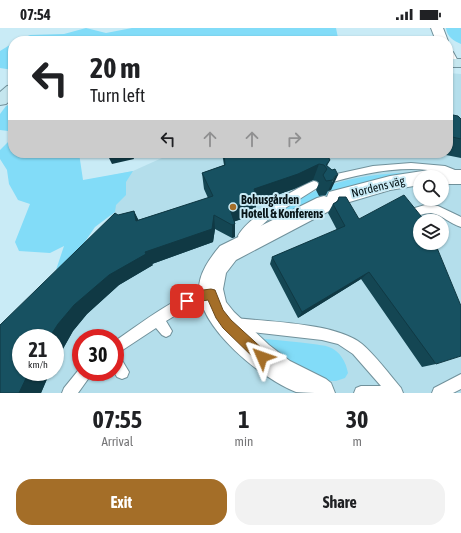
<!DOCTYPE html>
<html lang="en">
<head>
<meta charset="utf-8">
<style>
  :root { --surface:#fff; --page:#f2f2f2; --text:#202124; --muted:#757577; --accent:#a46e28 }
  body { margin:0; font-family:"Asap Condensed",sans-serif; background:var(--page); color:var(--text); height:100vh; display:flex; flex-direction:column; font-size:15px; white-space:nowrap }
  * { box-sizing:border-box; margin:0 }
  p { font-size:13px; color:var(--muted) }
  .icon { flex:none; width:22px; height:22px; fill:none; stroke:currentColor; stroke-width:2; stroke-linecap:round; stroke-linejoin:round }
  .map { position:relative; height:365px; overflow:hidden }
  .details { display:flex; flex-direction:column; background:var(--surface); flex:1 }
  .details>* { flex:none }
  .banner { position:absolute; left:8px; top:8px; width:445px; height:122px; border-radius:16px; box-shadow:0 1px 3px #0004; background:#fff; color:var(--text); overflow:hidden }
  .controls { position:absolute; left:413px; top:142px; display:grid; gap:8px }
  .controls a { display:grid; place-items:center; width:36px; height:36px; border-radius:50%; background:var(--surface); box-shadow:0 1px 3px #0004; font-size:20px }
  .speed { position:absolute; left:12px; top:301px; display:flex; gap:8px; font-size:20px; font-weight:700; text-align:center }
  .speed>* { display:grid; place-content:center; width:52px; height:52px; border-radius:50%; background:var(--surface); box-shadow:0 1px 3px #0004; line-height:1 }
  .speed small { font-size:10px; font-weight:400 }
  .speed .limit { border:6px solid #d22; background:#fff; color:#111 }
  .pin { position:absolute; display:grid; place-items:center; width:34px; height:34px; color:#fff; margin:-17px; border-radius:8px; box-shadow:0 2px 6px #0006 }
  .me { position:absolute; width:44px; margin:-22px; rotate:313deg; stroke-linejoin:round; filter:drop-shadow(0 0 3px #0008) }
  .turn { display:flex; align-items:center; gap:14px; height:84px; padding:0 16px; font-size:18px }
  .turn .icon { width:52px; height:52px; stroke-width:2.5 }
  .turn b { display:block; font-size:28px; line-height:34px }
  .lanes { display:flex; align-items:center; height:38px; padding:0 16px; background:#0003; justify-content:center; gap:20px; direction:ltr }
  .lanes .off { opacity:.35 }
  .eta { display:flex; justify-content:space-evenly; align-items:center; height:68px; text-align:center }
  .eta b { font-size:24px; font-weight:700; line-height:28px }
  .cta { display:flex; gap:8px; margin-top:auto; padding:8px 16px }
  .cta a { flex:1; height:46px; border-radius:16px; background:var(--accent); color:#fff; font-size:16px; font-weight:700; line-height:46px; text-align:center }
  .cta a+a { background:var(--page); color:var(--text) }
  .status { display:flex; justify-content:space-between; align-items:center; height:28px; padding:0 20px; background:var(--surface); direction:ltr }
  .status svg { height:11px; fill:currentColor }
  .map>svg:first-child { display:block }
  .built { fill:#b4deeb; fill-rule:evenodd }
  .green { fill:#82dcf8 }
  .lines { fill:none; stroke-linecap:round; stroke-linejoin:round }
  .lane-casing { stroke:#71919b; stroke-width:2 }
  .street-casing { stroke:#71919b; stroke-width:2 }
  .secondary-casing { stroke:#71919b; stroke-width:2 }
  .lane { fill:#fff; fill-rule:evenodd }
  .street { fill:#fff; fill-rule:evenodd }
  .secondary { fill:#c5e6ee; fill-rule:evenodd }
  .wall { fill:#144653 }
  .shaded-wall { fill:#103944 }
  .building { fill:#175161; stroke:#103944 }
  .route { fill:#a46e28; stroke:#6b481a }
  .poi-dot { fill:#a46e28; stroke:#c9ebf6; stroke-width:1.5 }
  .labels { text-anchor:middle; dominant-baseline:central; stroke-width:4; stroke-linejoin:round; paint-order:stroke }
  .street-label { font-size:12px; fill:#071417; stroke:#c9ebf6 }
  .poi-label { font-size:12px; font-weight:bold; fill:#071417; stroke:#c9ebf6; text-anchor:start }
</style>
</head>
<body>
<div class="status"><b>07:54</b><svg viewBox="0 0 49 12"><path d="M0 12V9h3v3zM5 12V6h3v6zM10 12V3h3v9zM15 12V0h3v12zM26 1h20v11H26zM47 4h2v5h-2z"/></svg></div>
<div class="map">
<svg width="461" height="365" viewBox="0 0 461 365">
  <rect width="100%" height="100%" fill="#c9ebf6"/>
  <path class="built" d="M448 45 461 46V365H0V309L115 193 83 153 133 143 173 125H448ZM420 149H442V171H420ZM420 193H442V215H420ZM21 310H55V344H21ZM81 310H115V344H81Z"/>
  <path class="green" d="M86 0 106 5 132 0H336L338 10 334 12C287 5 243 12 196 13 136 15 76 13 17 13L30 7 64 6Z
    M446 0H461V16C454 13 447 9 446 0Z
    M13 15V42L0 40V23Z
    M13 75V125H79L83 152 133 143 126 154V167L116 177 115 184 95 199 72 233 56 242 64 218 50 225 19 223 15 214 30 176 18 172 9 156 7 142 0 131V122L13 109 8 103 0 102V86L6 78Z
    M436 144 343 161 322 169 269 196 268 194C321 148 369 145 436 144Z
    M264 311C280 312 297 314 313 316 318 317 324 317 329 319 340 323 346 334 348 345L345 350 336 353H326L276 328 260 314Z"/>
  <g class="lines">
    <defs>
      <path id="lane" d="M411 135 445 138 460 144 461 148 457 151C452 149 448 146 443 145 408 135 360 146 326 156L321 152 323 149 373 138Z
        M314 153 317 154 319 157 317 160 271 189 249 209 251 215 250 218 246 220 242 218 238 208C246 191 296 159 314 153Z
        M425 177 438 178 459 188 461 189V199C450 196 443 187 431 185 423 185 415 190 408 188L407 185 408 182Z
        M211 260 215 262 217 266 215 270 196 275 166 293 172 303 170 307 166 309 162 307 156 300 115 327 120 329 129 344 127 349 122 351 117 349 114 344 115 313C145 293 175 267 211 260Z
        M235 290C270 294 336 295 362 316 375 327 390 347 401 360L403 365H354L356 360 361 358H381L353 326 338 316 322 312 235 302 231 300 229 296 231 292Z
        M81 339V344H93L78 365H62L64 360Z
        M461 346V361L453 365H432L434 360Z"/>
      <path id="street" d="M431 0H443L448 13H436Z
        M448 23 453 24 459 35 457 38H448Z
        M429 142H461V156H442V149H420V157L390 162 336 178 333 177 331 182 236 232 226 245 223 261 226 274 234 284 269 317 290 333 326 351 331 355 335 365C325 365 304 365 296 364 262 351 199 300 199 261 199 245 210 230 220 218L317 170 324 168 327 169 329 164 390 148Z"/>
      <path id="secondary" d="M448 31H461V39H448Z
        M13 57V70L6 76 0 77V64L7 58Z"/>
    </defs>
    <use href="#lane" class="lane-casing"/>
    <use href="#street" class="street-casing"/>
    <use href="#secondary" class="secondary-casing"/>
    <use href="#lane" class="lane"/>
    <use href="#street" class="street"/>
    <use href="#secondary" class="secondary"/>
  </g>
  <path class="wall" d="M448 86 461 91V130L436 125H448Z
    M222 125H331L327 127 330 132 327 138 332 142 335 141 331 162 328 163 326 167 319 168 316 162 319 155 317 153 313 152 294 161 257 174 255 183 252 185 251 188 235 193V209L232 210 215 201 213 214 152 236 153 237 119 257 87 286 73 303 55 335V310L50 344 41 365H0L118 187 134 183 138 192 208 170 204 161 202 145 224 137Z
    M339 169 436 336 422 339 361 251 298 290 270 236 272 229 337 202 328 185 333 176 337 173Z"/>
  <path class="shaded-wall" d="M122 125H132L134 131 112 136 108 128Z
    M319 136 313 152 294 161 257 174 255 183 252 185 251 188 230 195V181L254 161Z
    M338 147 331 162 328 163 335 148Z
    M134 183 141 197 136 193Z
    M214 187 215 201 213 214 152 236 153 237 119 257 87 286 73 303 55 335V310H49L58 296 74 277 109 247 145 224Z
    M235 196V209L232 210V197Z
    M369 244 361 251 298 290 302 284Z
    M29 344H50L41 365H19Z"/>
  <path class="building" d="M448 86 458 88 461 91V111L448 108Z
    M107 125H122L108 128Z
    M224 125H326L330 132 326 137 332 142 335 141 338 147 335 148 333 152 326 153 323 147 327 141 324 137 319 136 298 146 254 161 257 169 252 171 253 173 230 181 235 196 232 197 214 187 212 201 145 224 146 226 109 247 74 277 58 296 49 310H21V344H29L19 365H0V297L115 185 118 187 134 183 136 193 213 168 202 145 225 137Z
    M404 167 425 193H420V215H435L461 278V328L436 336 369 244 302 284 272 229 345 198 333 176 338 173 339 169H346L359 191Z"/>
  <path class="route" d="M211 261 215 262 223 282 231 292 266 324 268 329 266 333 262 335 257 333 223 300 216 290 208 272 196 274 187 278 183 277 181 273 183 269 195 263Z"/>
  <circle class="poi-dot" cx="233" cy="179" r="4"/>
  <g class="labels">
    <g class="street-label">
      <text transform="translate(378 159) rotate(-14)">Nordens väg</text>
    </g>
    <g class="poi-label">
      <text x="241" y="172">Bohusgården<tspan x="241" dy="14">Hotell &amp; Konferens</tspan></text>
    </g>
  </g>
</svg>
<div class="controls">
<a><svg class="icon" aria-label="search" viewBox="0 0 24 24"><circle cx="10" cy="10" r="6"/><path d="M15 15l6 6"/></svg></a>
<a><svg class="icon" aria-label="layers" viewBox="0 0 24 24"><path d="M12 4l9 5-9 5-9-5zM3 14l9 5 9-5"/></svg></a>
</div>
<div class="speed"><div>21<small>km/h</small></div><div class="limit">30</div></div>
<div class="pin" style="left:187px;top:273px;background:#d93025"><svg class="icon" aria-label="arrive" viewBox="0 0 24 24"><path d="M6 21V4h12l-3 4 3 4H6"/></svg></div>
<svg class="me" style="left:262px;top:329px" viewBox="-20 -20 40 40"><path d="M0-17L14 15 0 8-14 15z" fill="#a46e28" stroke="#fff" stroke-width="4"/></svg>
<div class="banner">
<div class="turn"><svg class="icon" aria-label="left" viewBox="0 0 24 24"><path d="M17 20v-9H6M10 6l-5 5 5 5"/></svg><div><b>20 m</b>Turn left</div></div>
<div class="lanes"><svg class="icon" aria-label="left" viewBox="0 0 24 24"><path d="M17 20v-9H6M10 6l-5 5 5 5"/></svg><svg class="icon off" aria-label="ahead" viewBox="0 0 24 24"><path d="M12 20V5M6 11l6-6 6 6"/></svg><svg class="icon off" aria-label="ahead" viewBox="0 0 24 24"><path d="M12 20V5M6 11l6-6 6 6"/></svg><svg class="icon off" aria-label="right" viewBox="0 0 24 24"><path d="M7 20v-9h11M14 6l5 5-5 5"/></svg></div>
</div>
</div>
<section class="details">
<div class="eta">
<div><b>07:55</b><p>Arrival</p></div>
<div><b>1</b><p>min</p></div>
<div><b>30</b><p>m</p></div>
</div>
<div class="cta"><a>Exit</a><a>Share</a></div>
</section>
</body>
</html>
